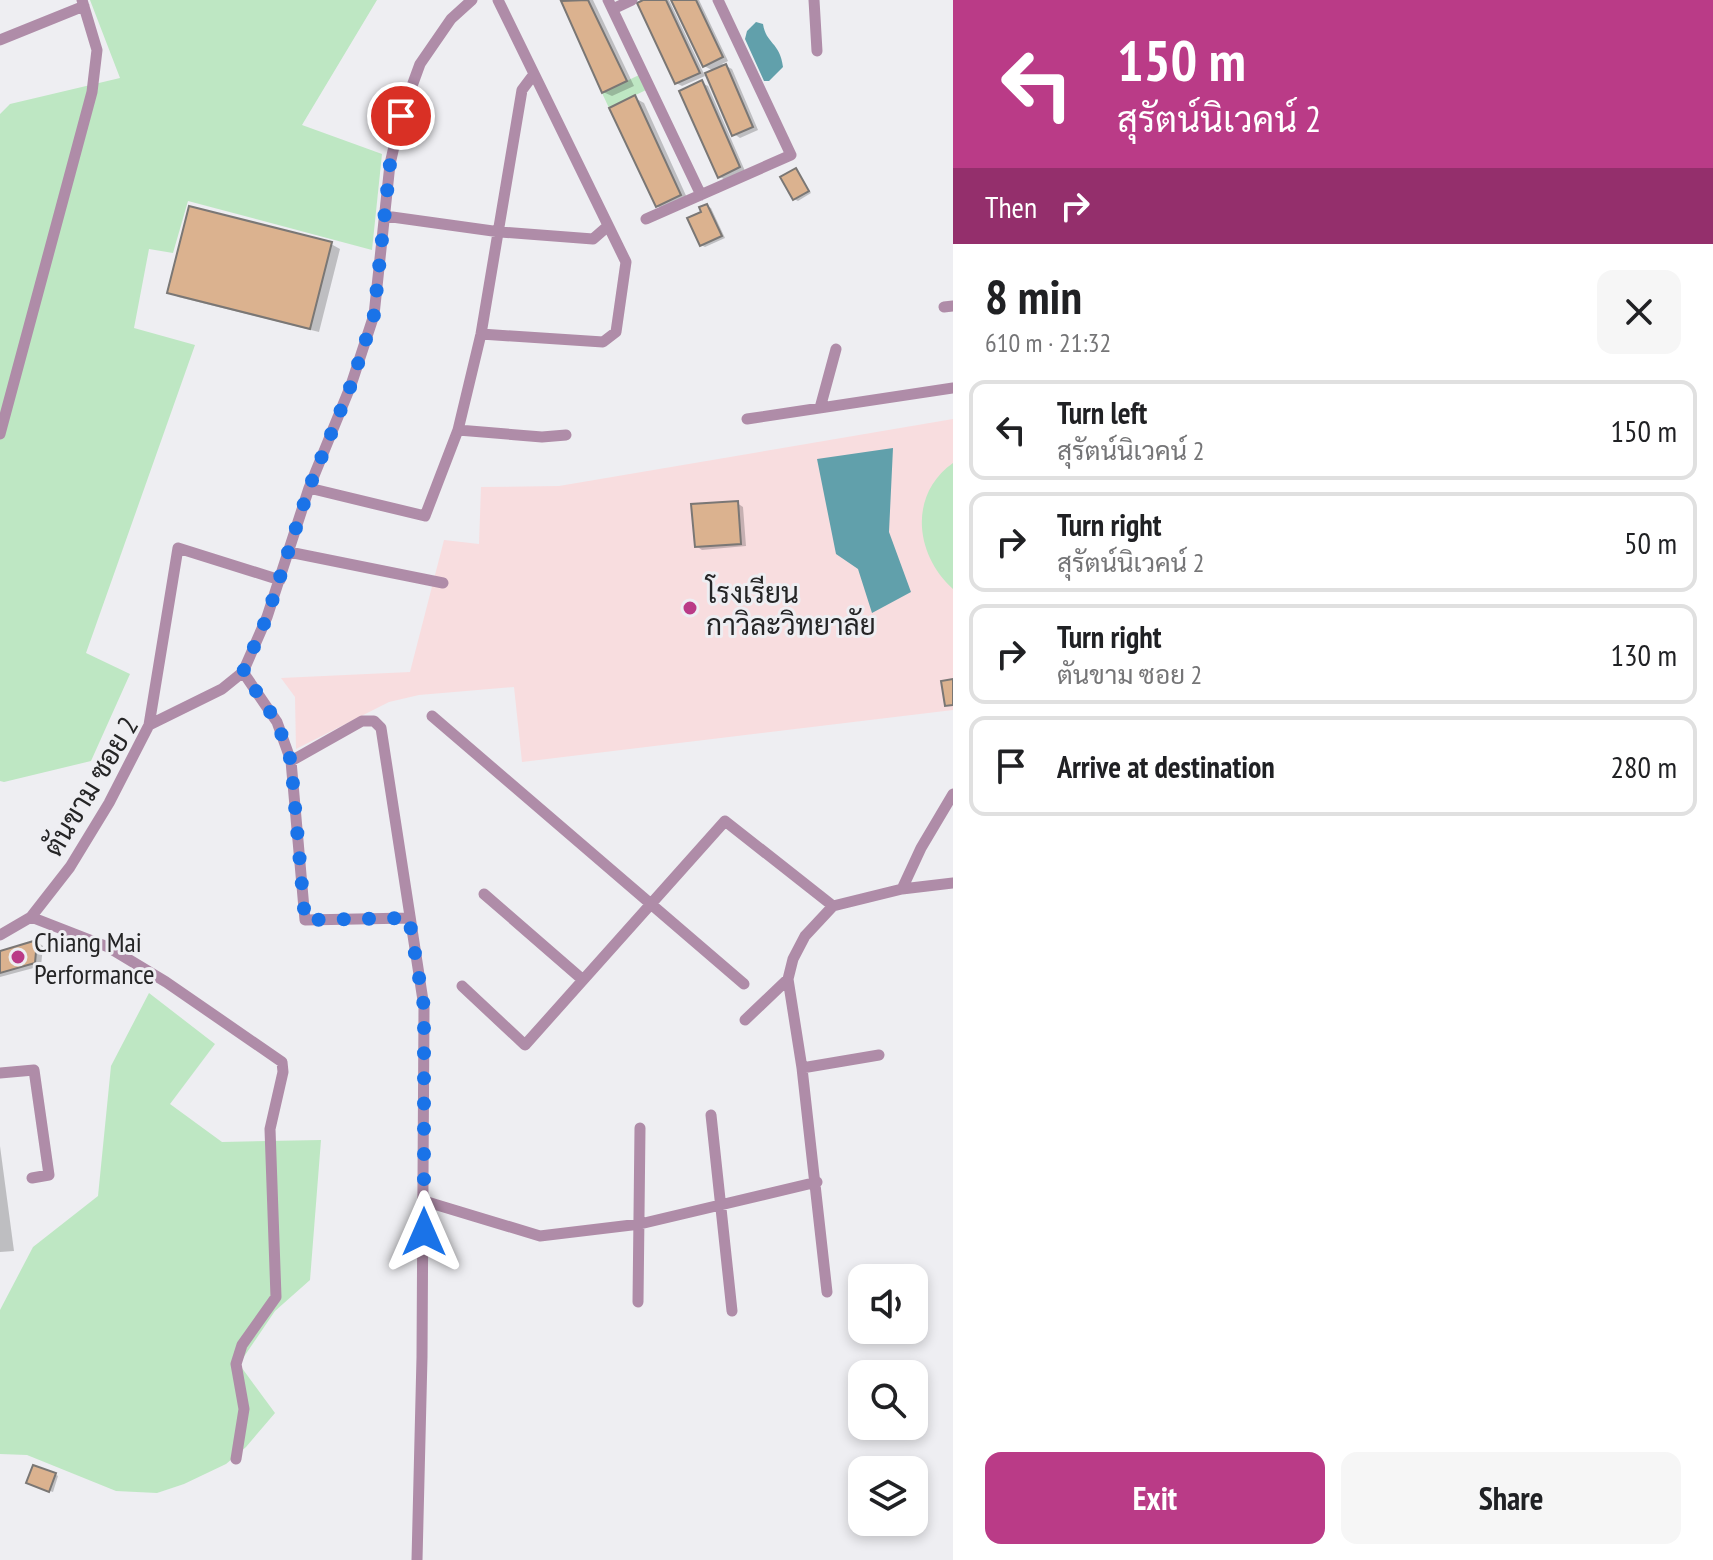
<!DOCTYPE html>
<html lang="en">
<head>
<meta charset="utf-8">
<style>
  :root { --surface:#fff; --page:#f6f6f6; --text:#202124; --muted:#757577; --line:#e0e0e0; --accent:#ba3b87 }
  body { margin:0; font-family:"PT Sans Narrow",Sarabun,sans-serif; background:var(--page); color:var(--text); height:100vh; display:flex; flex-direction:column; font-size:30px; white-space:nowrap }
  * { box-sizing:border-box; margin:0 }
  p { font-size:26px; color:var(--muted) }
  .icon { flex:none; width:44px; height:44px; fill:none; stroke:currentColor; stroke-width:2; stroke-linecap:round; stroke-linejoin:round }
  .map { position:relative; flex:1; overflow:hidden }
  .panel { display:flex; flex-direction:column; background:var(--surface); width:760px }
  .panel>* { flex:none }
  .hud { background:#ba3b87; color:#fff; overflow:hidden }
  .buttons { position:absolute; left:848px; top:1264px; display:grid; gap:16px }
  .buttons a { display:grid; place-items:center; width:80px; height:80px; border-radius:16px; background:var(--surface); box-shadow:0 4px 12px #0003; font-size:40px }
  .pin { position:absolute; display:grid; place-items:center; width:68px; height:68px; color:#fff; margin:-34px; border:4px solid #fff; border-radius:50%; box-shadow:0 2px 8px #0007 }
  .me { position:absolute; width:88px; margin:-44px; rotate:0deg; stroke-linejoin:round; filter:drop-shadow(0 0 6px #0008) }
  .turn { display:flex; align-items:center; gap:28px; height:168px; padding:0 32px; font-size:36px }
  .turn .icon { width:104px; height:104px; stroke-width:2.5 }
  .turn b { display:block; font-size:56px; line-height:68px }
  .then { display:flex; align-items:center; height:76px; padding:0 32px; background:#0003; gap:16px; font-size:30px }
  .round { display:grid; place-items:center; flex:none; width:84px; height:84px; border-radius:16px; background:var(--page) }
  .headline { display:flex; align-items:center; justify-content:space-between; height:136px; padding:0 32px }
  h1 { font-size:48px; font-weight:600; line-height:60px }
  .cta { display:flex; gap:16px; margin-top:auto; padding:16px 32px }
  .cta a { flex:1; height:92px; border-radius:16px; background:var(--accent); color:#fff; font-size:32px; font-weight:600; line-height:92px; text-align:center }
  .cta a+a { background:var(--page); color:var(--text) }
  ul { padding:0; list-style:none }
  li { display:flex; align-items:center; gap:24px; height:100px; margin:0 16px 12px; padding:0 16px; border:4px solid var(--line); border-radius:16px }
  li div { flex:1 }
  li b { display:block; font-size:30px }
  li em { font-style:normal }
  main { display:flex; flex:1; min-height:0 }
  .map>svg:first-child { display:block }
  .education { fill:#f8dddf }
  .green { fill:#bee7c3 }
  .water { fill:#61a0ab }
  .shadow { fill:#0003 }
  .building { fill:#dbb28f; stroke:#7a7775; stroke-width:2 }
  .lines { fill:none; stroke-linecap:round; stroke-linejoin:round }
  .street { stroke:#af8ca8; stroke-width:11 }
  .route { stroke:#1a73e8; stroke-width:14; stroke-dasharray:0 25.2 }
  .poi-dot { fill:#ba3b87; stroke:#eeeef2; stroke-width:3 }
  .labels { text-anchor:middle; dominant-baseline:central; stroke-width:6; stroke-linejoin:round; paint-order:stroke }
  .poi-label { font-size:28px; fill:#252526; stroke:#eeeef2; text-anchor:start }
  .street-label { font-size:28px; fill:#252526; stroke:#eeeef2 }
</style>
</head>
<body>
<main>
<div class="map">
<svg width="953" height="1560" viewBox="0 0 953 1560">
  <rect width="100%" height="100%" fill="#eeeef2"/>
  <path class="education" d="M953 419V710L522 762 514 687 419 695 389 702 296 749 295 697 281 678 410 672 444 540 479 544 481 487 559 486Z"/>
  <path class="green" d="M90 0H377L302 125 382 154 372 250 188 201 173 253 149 249 134 328 195 345 86 653 130 674 91 761 4 782 0 781V114L10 104 120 78Z
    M639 75 646 90 609 108 602 93Z
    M953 463V589C915 555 908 495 953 463Z
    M149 993 215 1044 170 1104 222 1142 321 1140 310 1280 275 1311 239 1364 275 1413 246 1447 226 1464 184 1484 157 1493 116 1491 27 1455 0 1454V1310L33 1247 98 1196 111 1066Z"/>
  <path class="water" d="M756 22 763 24C766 44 780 42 783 67L769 81H764L745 39 747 31Z
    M893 448 889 532 911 592 872 613 858 569 836 554 817 459Z"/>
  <path class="shadow" d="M567 0H593L634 86 612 96 603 92 564 2Z
    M648 0H669L705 76 682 86 676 83Z
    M673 0H699L728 61 722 64 732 69 758 130 740 138 734 134 714 71 704 66Z
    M702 83 708 86 745 171 725 180 719 176Z
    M635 98 644 103 688 200 666 210 657 206Z
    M796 170 811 193 798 201 794 199Z
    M707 206 711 208 725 238 705 247 701 245 704 213Z
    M331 244 340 249 319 332 178 297 170 292Z
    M737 503 743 507 746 546 702 550 696 546Z
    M37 942 43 946 41 966 0 977V953Z
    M0 1146 14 1251 0 1252Z
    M55 1474 58 1476 53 1492 32 1485Z"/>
  <path class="building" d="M588 0 627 81 602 93 561 1Z
    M643 0H666L700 73 675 84 637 3Z
    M671 0H696L723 57 703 67Z
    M726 64 753 127 732 136 705 73Z
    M702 80 740 167 718 178 679 91Z
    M635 95 681 195 656 207 609 108Z
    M796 168 809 191 793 200 780 177Z
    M707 204 722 236 700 246 687 218 701 212 699 207Z
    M189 206 332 242 310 329 167 293Z
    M738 501 741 544 695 547 691 504Z
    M953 679V705L945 706 941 681Z
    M37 940 35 963 0 973V951Z
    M33 1465 56 1473 49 1492 26 1483Z"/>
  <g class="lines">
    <path class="street" d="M608 0 701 195
      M814 0 817 51
      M613 9 632 0
      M0 40 84 6
      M385 216 500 232 593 239 608 226
      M646 219 791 155 718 0
      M944 307 953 306
      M481 334 603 342 616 332 626 262 498 0
      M820 408 836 349
      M747 419 953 388
      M458 430 542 437 566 435
      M0 434 92 92 97 50 82 0
      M309 488 425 516 458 430 481 334 522 90 534 74
      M289 552 443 583
      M243 672 277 722 291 761 305 920 409 918
      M432 716 744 984
      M149 725 178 548 280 580
      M291 761 362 721H374L381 728 424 1007 422 1357 417 1560
      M902 889 953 883
      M484 894 583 980
      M31 917 108 947 166 982 282 1062 283 1072 270 1129 276 1297 242 1345 236 1364 244 1409 236 1459
      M0 935 31 917 70 867 109 803 149 725 222 689 243 672 267 617 309 488 351 385 374 315 390 164 401 116 420 64 451 19 472 0
      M462 986 525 1045 725 821 833 906
      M745 1020 788 979
      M802 1068 879 1055
      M0 1073 34 1070 49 1175 32 1178
      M711 1115 732 1311
      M424 1201 540 1236 640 1224 817 1182
      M827 1292 802 1068 788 979 793 959 805 936 833 906 902 889 921 848 953 794
      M638 1302 640 1128"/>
  </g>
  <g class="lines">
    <path class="route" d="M401 116 390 164 374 315 351 385 309 488 267 617 243 672 277 722 291 761 305 920 409 918 424 1007V1232"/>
  </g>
  <g class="poi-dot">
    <circle cx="690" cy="608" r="8"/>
    <circle cx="18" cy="957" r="8"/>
  </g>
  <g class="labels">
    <g class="poi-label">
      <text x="706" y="592">โรงเรียน<tspan x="706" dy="32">กาวิละวิทยาลัย</tspan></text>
      <text x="34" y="941">Chiang Mai<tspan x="34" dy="32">Performance</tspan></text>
    </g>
    <g class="street-label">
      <text transform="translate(90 786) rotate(-59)">ตันขาม ซอย 2</text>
    </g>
  </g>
</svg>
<div class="buttons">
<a><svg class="icon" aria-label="sound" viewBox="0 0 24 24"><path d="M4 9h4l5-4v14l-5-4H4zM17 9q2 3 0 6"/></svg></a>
<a><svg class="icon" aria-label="search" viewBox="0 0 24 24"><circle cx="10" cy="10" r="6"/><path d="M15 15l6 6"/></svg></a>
<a><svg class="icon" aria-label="layers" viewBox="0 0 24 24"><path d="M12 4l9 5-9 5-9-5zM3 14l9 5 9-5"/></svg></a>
</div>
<div class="pin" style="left:401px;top:116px;background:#d93025"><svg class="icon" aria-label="arrive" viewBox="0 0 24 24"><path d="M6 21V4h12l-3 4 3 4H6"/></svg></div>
<svg class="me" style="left:424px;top:1232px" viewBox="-20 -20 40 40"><path d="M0-17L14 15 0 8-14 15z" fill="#1a73e8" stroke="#fff" stroke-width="4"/></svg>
</div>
<section class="panel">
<div class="hud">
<div class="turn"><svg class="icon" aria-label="left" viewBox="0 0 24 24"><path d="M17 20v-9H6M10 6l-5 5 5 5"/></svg><div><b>150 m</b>สุรัตน์นิเวคน์ 2</div></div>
<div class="then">Then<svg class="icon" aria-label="right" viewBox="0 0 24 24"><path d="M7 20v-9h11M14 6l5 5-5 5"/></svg></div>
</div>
<div class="headline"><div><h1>8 min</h1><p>610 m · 21:32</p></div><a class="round"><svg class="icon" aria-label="close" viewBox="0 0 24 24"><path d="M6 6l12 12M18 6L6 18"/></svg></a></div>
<ul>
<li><svg class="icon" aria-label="left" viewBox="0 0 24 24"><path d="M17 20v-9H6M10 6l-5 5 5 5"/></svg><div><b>Turn left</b><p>สุรัตน์นิเวคน์ 2</p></div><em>150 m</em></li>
<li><svg class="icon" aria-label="right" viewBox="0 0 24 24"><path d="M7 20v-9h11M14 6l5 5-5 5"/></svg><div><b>Turn right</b><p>สุรัตน์นิเวคน์ 2</p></div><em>50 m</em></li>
<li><svg class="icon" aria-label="right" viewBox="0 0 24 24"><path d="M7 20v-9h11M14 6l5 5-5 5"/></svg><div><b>Turn right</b><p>ตันขาม ซอย 2</p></div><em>130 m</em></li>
<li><svg class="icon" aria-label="arrive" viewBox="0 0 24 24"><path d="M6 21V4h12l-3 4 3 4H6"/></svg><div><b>Arrive at destination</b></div><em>280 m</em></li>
</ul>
<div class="cta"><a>Exit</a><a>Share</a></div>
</section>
</main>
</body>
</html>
